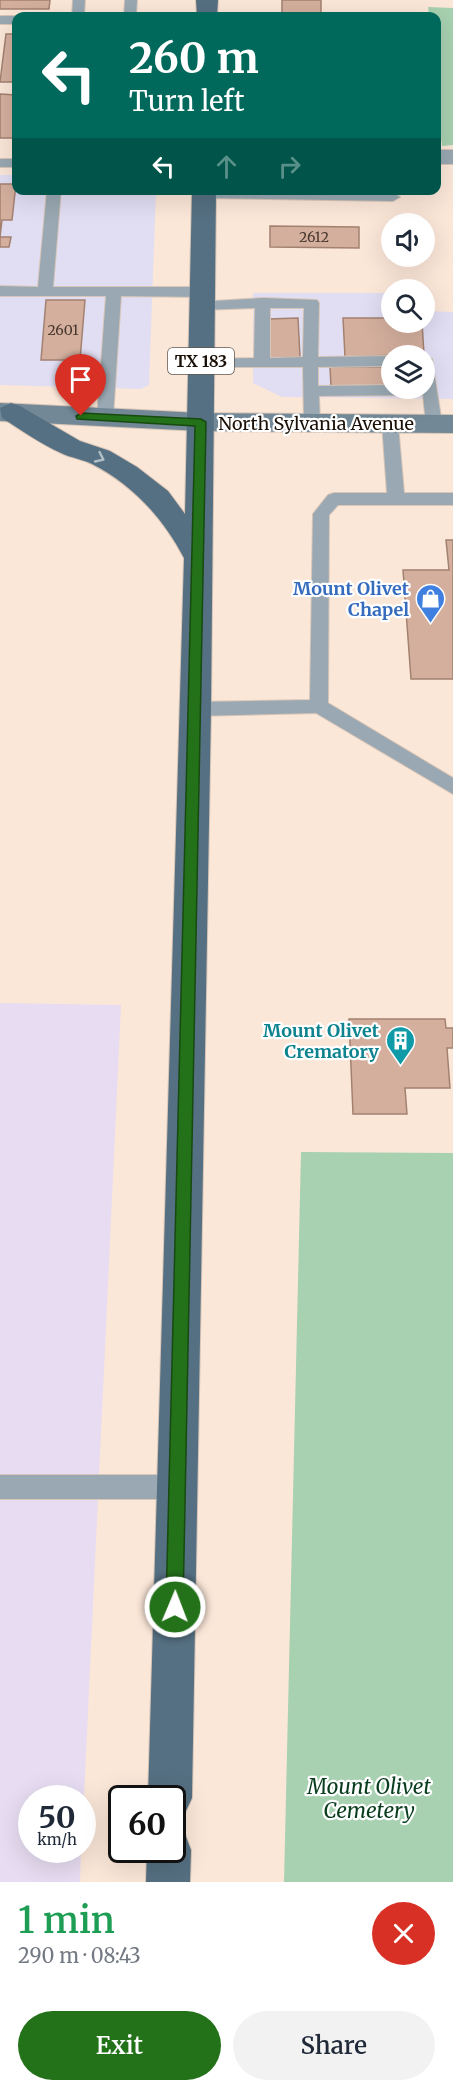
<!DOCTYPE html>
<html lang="en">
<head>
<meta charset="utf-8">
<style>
  :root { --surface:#fff; --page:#f2f2f3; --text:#1f2937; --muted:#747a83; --accent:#237219 }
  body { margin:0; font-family:Merriweather,serif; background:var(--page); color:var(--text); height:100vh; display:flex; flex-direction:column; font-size:22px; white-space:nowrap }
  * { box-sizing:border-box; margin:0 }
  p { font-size:20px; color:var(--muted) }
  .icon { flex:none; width:33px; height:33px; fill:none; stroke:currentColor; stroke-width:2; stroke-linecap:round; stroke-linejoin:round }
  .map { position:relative; height:1882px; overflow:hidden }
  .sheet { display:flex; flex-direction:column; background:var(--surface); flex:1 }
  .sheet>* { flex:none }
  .hud { position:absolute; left:12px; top:12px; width:429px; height:183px; border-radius:12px; box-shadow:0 6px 24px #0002; background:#00695c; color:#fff; overflow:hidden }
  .tools { position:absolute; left:381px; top:213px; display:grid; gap:12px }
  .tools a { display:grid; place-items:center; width:54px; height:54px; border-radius:50%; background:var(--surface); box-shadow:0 6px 24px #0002; font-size:30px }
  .speed { position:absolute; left:18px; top:1785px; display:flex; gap:12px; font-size:30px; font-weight:700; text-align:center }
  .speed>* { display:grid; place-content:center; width:78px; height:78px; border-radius:50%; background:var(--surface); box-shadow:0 6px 24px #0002; line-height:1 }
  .speed small { font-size:15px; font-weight:400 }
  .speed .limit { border:3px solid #111; border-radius:9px; background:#fff; color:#111 }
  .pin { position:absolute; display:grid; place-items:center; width:51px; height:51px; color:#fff; margin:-62px -26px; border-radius:50% 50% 50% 0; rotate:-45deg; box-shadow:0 0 6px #0007 }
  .pin .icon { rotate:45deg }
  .me { position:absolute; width:66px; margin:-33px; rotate:1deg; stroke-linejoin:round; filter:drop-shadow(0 0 4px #0008) }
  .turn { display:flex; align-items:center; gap:21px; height:126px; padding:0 18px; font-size:27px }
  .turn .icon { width:78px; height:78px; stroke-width:2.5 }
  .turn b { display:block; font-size:42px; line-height:51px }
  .lanes { display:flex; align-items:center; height:57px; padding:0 18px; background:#0003; justify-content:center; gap:30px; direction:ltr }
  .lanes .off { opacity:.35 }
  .round { display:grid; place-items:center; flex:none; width:63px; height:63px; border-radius:32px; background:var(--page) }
  .headline { display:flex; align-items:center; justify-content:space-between; height:102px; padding:0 18px }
  h1 { font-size:36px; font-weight:600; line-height:45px; color:#1e9e55 }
  .button { display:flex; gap:12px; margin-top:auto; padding:12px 18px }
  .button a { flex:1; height:69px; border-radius:36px; background:var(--accent); color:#fff; font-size:24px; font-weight:600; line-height:69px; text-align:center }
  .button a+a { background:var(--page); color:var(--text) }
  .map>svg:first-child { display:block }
  .commercial { fill:#e1def4; fill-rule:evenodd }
  .industrial { fill:#e7dcf1 }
  .green { fill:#a7d1b0 }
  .building { fill:#d4af9e; stroke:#a38170; stroke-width:1.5 }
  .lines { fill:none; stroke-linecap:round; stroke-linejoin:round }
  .service-casing { stroke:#d7c5b7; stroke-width:2 }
  .minor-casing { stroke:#d7c5b7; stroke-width:2 }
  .secondary-casing { stroke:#d7c5b7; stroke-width:2 }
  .primary-casing { stroke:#d7c5b7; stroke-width:2 }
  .service { fill:#99a8b2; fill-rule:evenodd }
  .minor { fill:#99a8b2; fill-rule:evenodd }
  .secondary { fill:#728896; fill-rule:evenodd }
  .primary { fill:#557082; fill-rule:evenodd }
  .oneway { stroke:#b2bfc7 }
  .route { fill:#237219; stroke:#174a10; stroke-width:1.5 }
  .labels { text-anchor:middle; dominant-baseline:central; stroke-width:4.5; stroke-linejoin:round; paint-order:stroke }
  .far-number-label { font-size:14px; fill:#48382d }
  .shield { fill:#fff; stroke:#5f5851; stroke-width:1.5 }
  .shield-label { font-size:16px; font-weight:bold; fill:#1a1007 }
  .street-label { font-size:18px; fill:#1a1007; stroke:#fff }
  .shop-label { font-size:18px; font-weight:bold; fill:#366cbe; stroke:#fff; text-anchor:end }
  .culture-label { font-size:18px; font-weight:bold; fill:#0d838f; stroke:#fff; text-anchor:end }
  .near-park-label { font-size:21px; font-style:italic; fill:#073c1c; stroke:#fff }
</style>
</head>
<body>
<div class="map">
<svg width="453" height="1882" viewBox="0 0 453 1882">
  <rect width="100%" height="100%" fill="#fbe7d8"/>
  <path class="commercial" d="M0 175H16V190L156 191 149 385 141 389 0 385Z
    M253 293H391L392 322H424L425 311 453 312V399L282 397 253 383ZM392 356H424V388H392Z"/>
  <path class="industrial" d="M0 1003 121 1005 83 1819 82 1798H32V1850H81L80 1882H0Z"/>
  <path class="green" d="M428 7 453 8V145L442 146 436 92V16H429Z
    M301 1152 453 1153V1882H284Z"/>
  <path class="building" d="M0 0H50L49 9H0Z
    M282 0H321V13H330V16H282Z
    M6 34H16V82H0Z
    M0 94 16 95V138H0Z
    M0 184H16L12 220H2L0 237H11L9 247H0Z
    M270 226 359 227V248L270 247Z
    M46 300H85L80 360H41Z
    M298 318 300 357 270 358 268 319Z
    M343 318H392V322H422L424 354 345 357Z
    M330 367H392V387H331Z
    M446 540H453V679H411L403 570H449Z
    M349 1019H445L446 1028H453V1048H447L450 1088H405L407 1114H353Z"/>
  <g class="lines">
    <defs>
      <path id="service" d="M73 0H85L84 16H72Z
        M125 0H137L136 16H124Z
        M0 16H17L16 24H0Z
        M0 159H16V167H0Z
        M47 190H61L53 287H202L209 292 202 297 121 296 113 418 105 423 97 418 106 296H0V286L38 287Z
        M201 190 393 193 400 197 393 201 204 198 197 194Z
        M263 298 317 300 319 303 318 357 392 356V366L318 367V386L392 385V388H424V357L432 359 442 424 440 428H428L426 424 423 395 319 396 320 423 312 428 304 423 303 367H196L193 364 196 361 201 359 254 358 255 308 202 310 195 305 197 302ZM270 308H304L303 357 270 358Z
        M390 419 398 424 404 493H453V505H338L329 515 328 703 453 778V794L316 713 196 716 190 714 187 709 190 704 196 702 310 700 313 514 328 495 334 493H387L382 424Z
        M0 1475H178L186 1479 190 1487 186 1495 178 1499H0Z"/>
      <path id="minor" d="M436 150H453V164H436Z"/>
      <path id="secondary" d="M0 403 201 413 453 415V433L201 431 0 421Z"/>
      <path id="primary" d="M196 0H218L217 16H197Z
        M192 190H216L211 709 192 1798 185 1813 172 1819V1798H148L184 558C163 518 133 485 92 464 82 459 71 458 61 453 41 444 21 430 2 418L0 408 11 403 20 406 80 441 110 451 137 467 168 491 185 514Z
        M172 1829 185 1834 191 1850 190 1882H146L147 1850H172Z"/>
    </defs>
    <use href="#service" class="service-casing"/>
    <use href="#minor" class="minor-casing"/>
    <use href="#secondary" class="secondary-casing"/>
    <use href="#primary" class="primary-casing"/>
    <use href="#service" class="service"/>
    <use href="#minor" class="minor"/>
    <use href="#secondary" class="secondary"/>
    <use href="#primary" class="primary"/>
  </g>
  <defs><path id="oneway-chevron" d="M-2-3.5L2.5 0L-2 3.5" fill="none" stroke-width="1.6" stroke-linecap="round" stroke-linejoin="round" transform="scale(1.5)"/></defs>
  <use class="oneway" href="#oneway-chevron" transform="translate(100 458) rotate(25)"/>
  <path class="route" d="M81 413 201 419 206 422 183 1607 181 1613 175 1615 169 1613 166 1607 195 426 77 419 76 416Z"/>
  <defs>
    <symbol id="shop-pin" viewBox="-11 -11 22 30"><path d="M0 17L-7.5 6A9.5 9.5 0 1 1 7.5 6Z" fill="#3f7fe0" stroke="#fff"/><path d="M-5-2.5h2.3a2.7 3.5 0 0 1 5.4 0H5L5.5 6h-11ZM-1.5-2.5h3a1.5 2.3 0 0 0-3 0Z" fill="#fff"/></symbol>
    <symbol id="building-pin" viewBox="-11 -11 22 30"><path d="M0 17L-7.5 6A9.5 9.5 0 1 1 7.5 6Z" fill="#0f9aa8" stroke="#fff"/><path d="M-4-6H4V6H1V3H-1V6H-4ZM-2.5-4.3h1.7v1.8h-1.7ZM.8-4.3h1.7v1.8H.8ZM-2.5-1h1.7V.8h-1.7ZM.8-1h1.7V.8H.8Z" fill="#fff"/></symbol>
  </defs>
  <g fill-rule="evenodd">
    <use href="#shop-pin" x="414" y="582" width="33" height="45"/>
    <use href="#building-pin" x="384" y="1024" width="33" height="45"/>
  </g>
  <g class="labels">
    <g class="far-number-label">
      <text x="314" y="237">2612</text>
      <text x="63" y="330">2601</text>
    </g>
    <rect class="shield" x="168" y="348" width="66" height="26" rx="4.5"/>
    <g class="shield-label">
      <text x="201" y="361">TX 183</text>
    </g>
    <g class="street-label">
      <text x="316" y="423">North Sylvania Avenue</text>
    </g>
    <g class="shop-label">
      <text x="409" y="588">Mount Olivet<tspan x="409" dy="21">Chapel</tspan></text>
    </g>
    <g class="culture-label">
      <text x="379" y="1030">Mount Olivet<tspan x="379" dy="21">Crematory</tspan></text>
    </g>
    <g class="near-park-label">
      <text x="369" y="1786">Mount Olivet<tspan x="369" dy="24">Cemetery</tspan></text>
    </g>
  </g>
</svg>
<div class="tools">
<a><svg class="icon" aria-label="sound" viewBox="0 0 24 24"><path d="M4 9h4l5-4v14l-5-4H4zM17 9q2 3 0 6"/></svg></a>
<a><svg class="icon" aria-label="search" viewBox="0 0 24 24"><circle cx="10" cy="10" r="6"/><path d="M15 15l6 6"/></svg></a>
<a><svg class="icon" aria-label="layers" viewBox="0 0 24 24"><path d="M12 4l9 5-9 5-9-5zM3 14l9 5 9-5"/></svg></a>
</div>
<div class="speed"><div>50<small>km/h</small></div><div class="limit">60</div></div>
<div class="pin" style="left:81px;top:416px;background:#d93025"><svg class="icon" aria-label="arrive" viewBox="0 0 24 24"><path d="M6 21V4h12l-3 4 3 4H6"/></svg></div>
<svg class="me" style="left:175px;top:1607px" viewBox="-20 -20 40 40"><circle r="17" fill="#237219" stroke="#fff" stroke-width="3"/><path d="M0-11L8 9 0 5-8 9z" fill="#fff"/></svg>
<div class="hud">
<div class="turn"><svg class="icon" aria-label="left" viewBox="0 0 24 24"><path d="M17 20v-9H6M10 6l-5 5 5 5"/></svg><div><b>260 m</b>Turn left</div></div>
<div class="lanes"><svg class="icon" aria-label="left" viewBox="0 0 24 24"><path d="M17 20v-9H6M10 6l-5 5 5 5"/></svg><svg class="icon off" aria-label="ahead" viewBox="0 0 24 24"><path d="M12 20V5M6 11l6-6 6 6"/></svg><svg class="icon off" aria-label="right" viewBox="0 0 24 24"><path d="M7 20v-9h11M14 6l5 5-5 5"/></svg></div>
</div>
</div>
<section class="sheet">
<div class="headline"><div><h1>1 min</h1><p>290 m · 08:43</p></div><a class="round" style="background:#d93025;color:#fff"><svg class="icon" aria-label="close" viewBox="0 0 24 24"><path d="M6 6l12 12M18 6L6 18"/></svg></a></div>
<div class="button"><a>Exit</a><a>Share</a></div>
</section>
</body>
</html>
